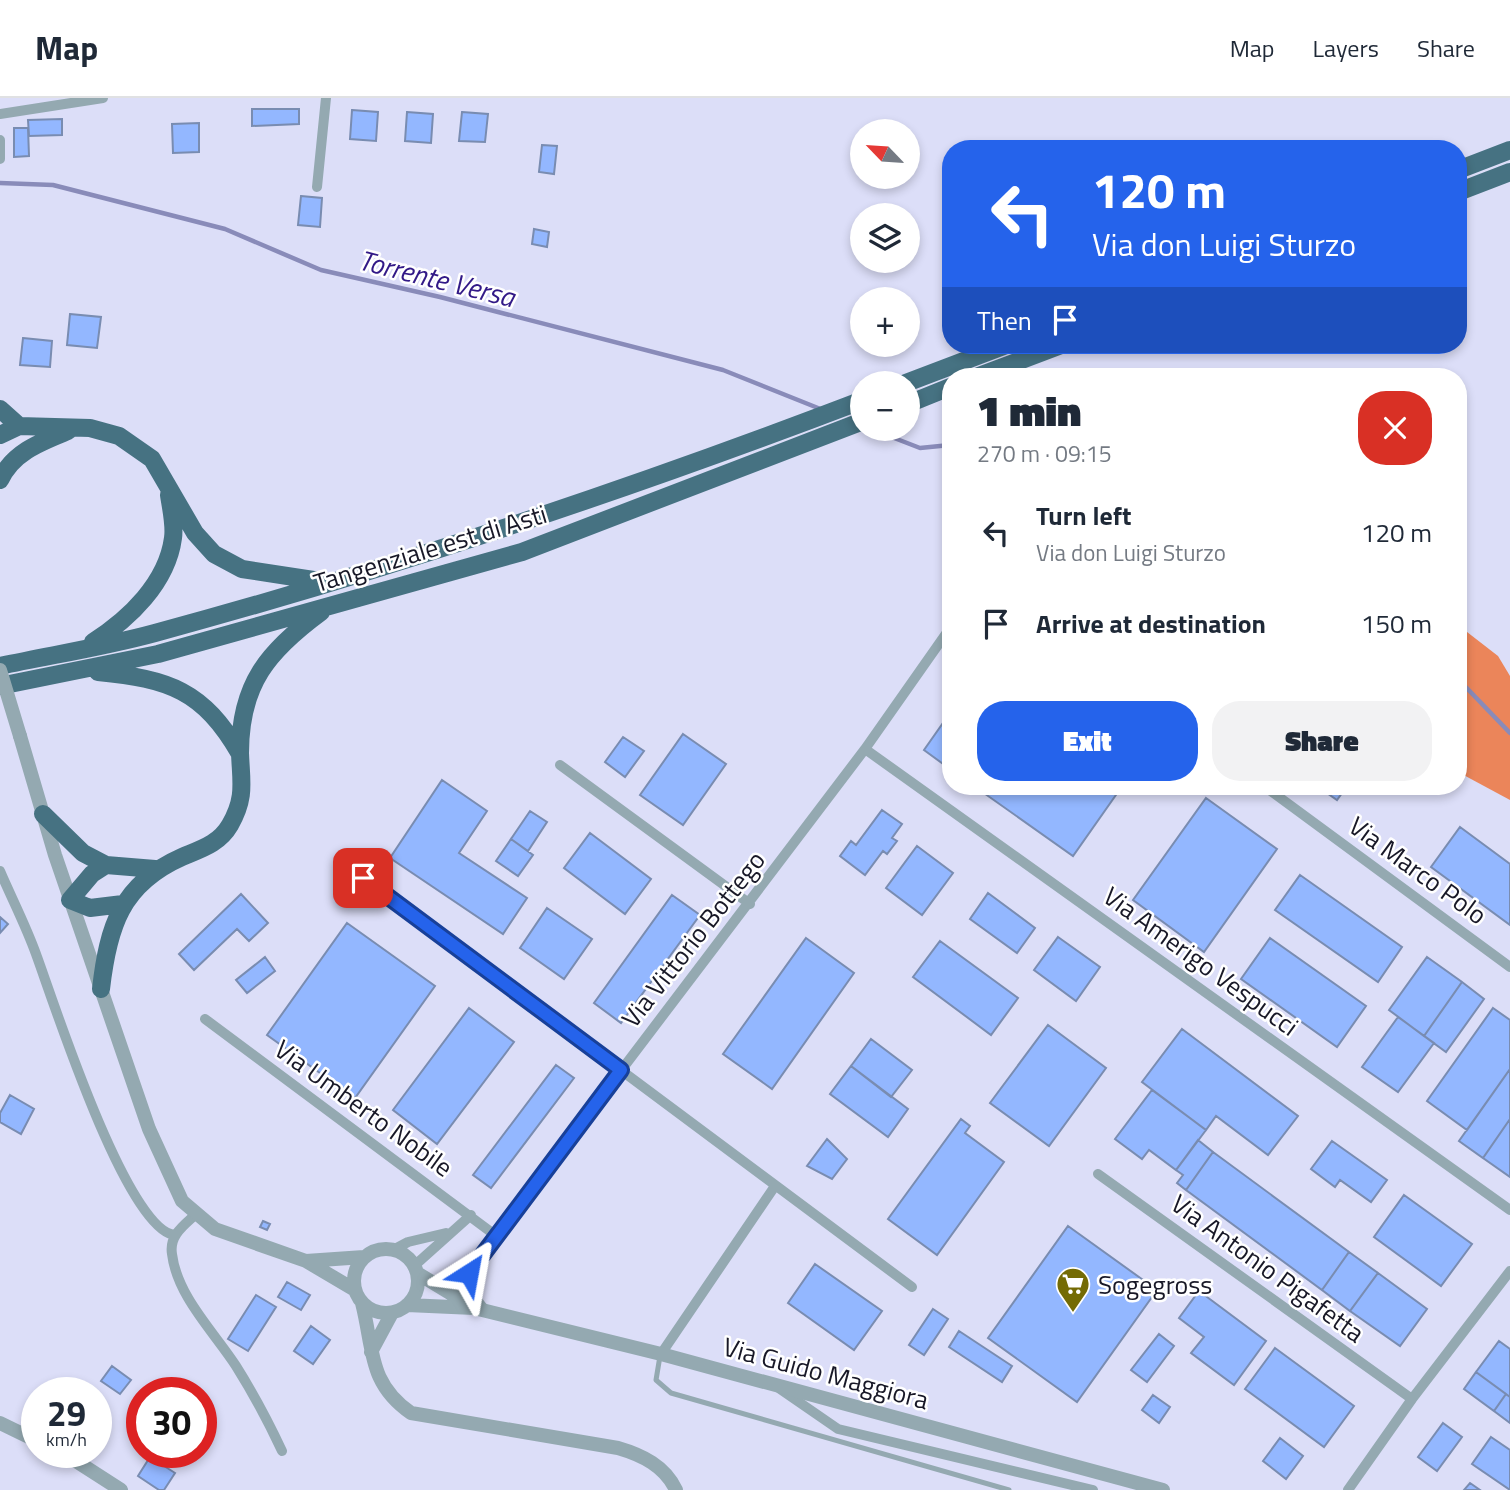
<!DOCTYPE html>
<html lang="en">
<head>
<meta charset="utf-8">
<style>
  :root { --surface:#fff; --page:#f2f2f3; --text:#1f2937; --muted:#747a83; --line:#e0e1e3; --accent:#2563eb }
  body { margin:0; font-family:"Titillium Web",sans-serif; background:var(--page); color:var(--text); height:100vh; display:flex; flex-direction:column; font-size:26px; white-space:nowrap }
  * { box-sizing:border-box; margin:0 }
  p { font-size:23px; color:var(--muted) }
  .icon { flex:none; width:38px; height:38px; fill:none; stroke:currentColor; stroke-width:2; stroke-linecap:round; stroke-linejoin:round }
  .map { position:relative; flex:1; overflow:hidden }
  .sheet { position:absolute; left:942px; top:270px; width:525px; height:427px; display:flex; flex-direction:column; background:var(--surface); border-radius:28px; box-shadow:0 4px 10px #0003 }
  .sheet>* { flex:none }
  .banner { position:absolute; left:942px; top:42px; width:525px; height:214px; border-radius:28px; box-shadow:0 4px 10px #0003; background:#2563eb; color:#fff; overflow:hidden }
  .needle { width:46px; rotate:295deg }
  .buttons { position:absolute; left:850px; top:21px; display:grid; gap:14px }
  .buttons a { display:grid; place-items:center; width:70px; height:70px; border-radius:50%; background:var(--surface); box-shadow:0 4px 10px #0003; font-size:35px }
  .speed { position:absolute; left:21px; top:1279px; display:flex; gap:14px; font-size:35px; font-weight:700; text-align:center }
  .speed>* { display:grid; place-content:center; width:91px; height:91px; border-radius:50%; background:var(--surface); box-shadow:0 4px 10px #0003; line-height:1 }
  .speed small { font-size:18px; font-weight:400 }
  .speed .limit { border:10px solid #d22; background:#fff; color:#111 }
  .pin { position:absolute; display:grid; place-items:center; width:60px; height:60px; color:#fff; margin:-30px; border-radius:14px; box-shadow:0 4px 10px #0006 }
  .me { position:absolute; width:77px; margin:-38px; rotate:34deg; stroke-linejoin:round; filter:drop-shadow(0 0 5px #0008) }
  .turn { display:flex; align-items:center; gap:24px; height:147px; padding:0 35px; font-size:32px }
  .turn .icon { width:91px; height:91px; stroke-width:2.5 }
  .turn b { display:block; font-size:49px; line-height:60px }
  .then { display:flex; align-items:center; height:66px; padding:0 35px; background:#0003; gap:14px; font-size:26px }
  .round { display:grid; place-items:center; flex:none; width:74px; height:74px; border-radius:28px; background:var(--page) }
  .head { display:flex; align-items:center; justify-content:space-between; height:119px; padding:0 35px }
  h1 { font-size:42px; font-weight:800; line-height:52px }
  .cta { display:flex; gap:14px; margin-top:auto; padding:14px 35px }
  .cta a { flex:1; height:80px; border-radius:28px; background:var(--accent); color:#fff; font-size:28px; font-weight:800; line-height:80px; text-align:center }
  .cta a+a { background:var(--page); color:var(--text) }
  ul { padding:0; list-style:none }
  li { display:flex; align-items:center; gap:21px; height:91px; padding:0 35px }
  li div { flex:1 }
  li b { display:block; font-size:26px }
  li em { font-style:normal }
  header { display:flex; align-items:center; gap:42px; box-sizing:border-box; height:98px; padding:0 35px; background:var(--surface); border-bottom:2px solid var(--line) }
  header strong { font-size:33px }
  nav { display:flex; gap:38px; margin-inline-start:auto; font-size:24px }
  .map>svg:first-child { display:block }
  .forest { fill:#eb855a }
  .lines { fill:none; stroke-linecap:round; stroke-linejoin:round }
  .stream { stroke:#898bb9; stroke-width:4.5 }
  .building { fill:#93b7ff; stroke:#798cb1; stroke-width:2 }
  .service { stroke:#94a9b1; stroke-width:5 }
  .minor { stroke:#94a9b1; stroke-width:10 }
  .tertiary { stroke:#94a9b1; stroke-width:14 }
  .trunk { stroke:#467282; stroke-width:18 }
  .tertiary-bridge { stroke:#94a9b1; stroke-width:14 }
  .route-casing { stroke:#184099; stroke-width:18 }
  .route { stroke:#2563eb; stroke-width:12 }
  .labels { text-anchor:middle; dominant-baseline:central; stroke-width:5; stroke-linejoin:round; paint-order:stroke }
  .street-label { font-size:26px; fill:#181827; stroke:#fff }
  .poi-label { font-size:26px; fill:#181827; stroke:#fff; text-anchor:start }
  .water-label { font-size:28px; font-style:italic; fill:#321987; stroke:#fff }
</style>
</head>
<body>
<header>
<strong>Map</strong>
<nav><a>Map</a><a>Layers</a><a>Share</a></nav>
</header>
<div class="map">
<svg width="1510" height="1392" viewBox="0 0 1510 1392">
  <rect width="100%" height="100%" fill="#dcdef8"/>
  <path class="forest" d="M1458 527 1498 558 1510 578V702L1458 674Z"/>
  <g class="lines">
    <path class="stream" d="M0 85 53 87 225 131 321 172 440 199 723 272 823 312
      M871 331 920 350 950 347
      M1458 581 1510 635"/>
  </g>
  <path class="building" d="M252 11H299V26L252 28Z
    M352 12 378 14 376 43 350 41Z
    M407 14 433 16 431 45 405 43Z
    M462 14 488 16 485 44 459 43Z
    M62 21V37L29 38 28 22Z
    M199 25V54L173 55 172 26Z
    M14 30H28L29 58 14 59Z
    M542 47 557 48 554 76 539 74Z
    M301 98 322 100 320 129 298 127Z
    M534 131 549 134 547 149 532 146Z
    M70 216 101 219 97 250 67 247Z
    M23 240 52 243 50 269 20 267Z
    M950 615V671L924 652Z
    M683 636 726 666 683 727 640 697Z
    M623 639 644 653 625 679 605 664Z
    M442 682 487 713 459 755 527 800 503 836 390 760Z
    M974 688H1109L1118 694 1073 758Z
    M1317 688H1347L1337 702Z
    M1206 700 1277 751 1204 854 1133 802Z
    M882 712 902 726 892 740 897 743 887 756 883 753 865 777 840 758 851 743 856 747Z
    M530 713 547 724 528 753 511 741Z
    M1460 729 1510 766V827L1431 769Z
    M590 735 651 781 625 816 564 770Z
    M511 741 533 757 518 778 496 763Z
    M917 748 953 775 922 817 886 790Z
    M1300 777 1402 849 1378 884 1275 812Z
    M988 795 1035 830 1017 855 970 821Z
    M241 796 268 825 249 843 237 831 194 872 179 856Z
    M672 797 700 817 621 925 594 905Z
    M547 810 592 841 564 881 520 850Z
    M0 819 8 826 0 835Z
    M347 825 435 888 355 1000 267 937Z
    M1058 839 1100 869 1076 903 1034 872Z
    M806 840 854 875 772 991 723 956Z
    M1270 840 1366 908 1337 949 1241 881Z
    M940 843 1018 900 991 937 913 879Z
    M265 859 275 873 247 895 236 882Z
    M1427 859 1462 884 1424 938 1389 912Z
    M1462 884 1484 901 1446 954 1424 938Z
    M469 910 514 944 437 1046 393 1012Z
    M1493 910 1510 922V971L1467 1032 1427 1003Z
    M1398 919 1434 945 1398 994 1362 969Z
    M1048 927 1106 970 1049 1048 990 1005Z
    M1182 931 1298 1018 1268 1057 1216 1018 1206 1032 1142 984Z
    M871 941 912 972 891 999 851 968Z
    M556 967 574 980 491 1090 473 1077Z
    M851 968 908 1011 888 1039 830 996Z
    M1510 971V1021L1483 1060 1459 1043Z
    M1152 992 1206 1032 1176 1072 1149 1052 1142 1061 1115 1041Z
    M10 997 34 1011 21 1036 0 1024V1015Z
    M961 1021 970 1028 965 1035 1004 1064 937 1157 888 1121Z
    M1510 1021V1079L1483 1060Z
    M827 1041 847 1061 832 1081 807 1068Z
    M1198 1042 1213 1054 1186 1092 1177 1085 1183 1077 1176 1072Z
    M1332 1043 1387 1082 1371 1104 1340 1082 1335 1089 1311 1071Z
    M1213 1054 1349 1154 1322 1192 1186 1092Z
    M1404 1097 1472 1146 1441 1188 1374 1139Z
    M263 1123 270 1126 267 1132 260 1129Z
    M1068 1128 1157 1192 1077 1304 988 1240Z
    M1349 1154 1378 1175 1350 1213 1322 1192Z
    M815 1166 882 1213 854 1252 788 1205Z
    M1378 1175 1427 1211 1400 1248 1350 1213Z
    M287 1184 310 1197 301 1212 278 1199Z
    M1199 1193 1266 1243 1234 1287 1191 1255 1204 1239 1179 1220Z
    M256 1197 276 1209 248 1253 228 1241Z
    M933 1211 948 1221 924 1257 909 1247Z
    M311 1228 330 1242 313 1266 294 1253Z
    M959 1233 1012 1268 1002 1284 949 1249Z
    M1159 1236 1174 1248 1147 1284 1131 1272Z
    M1499 1243 1510 1251V1299L1476 1274Z
    M1275 1250 1354 1308 1324 1349 1245 1291Z
    M112 1268 131 1282 120 1296 101 1283Z
    M1476 1274 1506 1296 1494 1313 1464 1291Z
    M1506 1296 1510 1299V1325L1494 1313Z
    M1153 1297 1170 1309 1159 1325 1142 1312Z
    M1443 1325 1462 1339 1437 1373 1418 1359Z
    M1491 1339 1510 1352V1392L1472 1366Z
    M1280 1340 1303 1358 1286 1381 1263 1363Z
    M150 1359 175 1375 164 1392H159L138 1378Z
    M1470 1385 1480 1392H1464Z"/>
  <g class="lines">
    <path class="service" d="M660 1258 656 1282 671 1295 1009 1392"/>
    <path class="minor" d="M0 16 103 0
      M0 42V61
      M317 89 326 0
      M865 651 1510 1112
      M560 667 750 806
      M1264 688 1510 869
      M0 773C12 801 26 828 36 856 53 902 127 1134 175 1137
      M363 780 912 1189
      M205 921 495 1137
      M1098 1076 1412 1301
      M195 1117C183 1128 169 1138 172 1156 177 1198 214 1234 236 1268 253 1295 268 1323 282 1353
      M393 1152 408 1144 446 1135
      M414 1168 471 1117
      M484 1211 467 1189 475 1165 865 651 950 530
      M661 1256 775 1088
      M780 1291 838 1331 1093 1392
      M1348 1392 1412 1301 1510 1173"/>
    <path class="tertiary" d="M20 638 55 757 149 1031 182 1103 215 1131 306 1163 355 1192
      M354 1183a32 32 0 1 1 64 0a32 32 0 1 1-64 0Z
      M306 1163 364 1159
      M417 1175 473 1209
      M362 1205C374 1252 368 1285 411 1315L618 1350C642 1357 665 1368 676 1392
      M407 1207 474 1210 661 1256 1163 1392
      M371 1254 392 1215
      M0 1325 37 1343
      M62 1354 121 1392"/>
    <path class="trunk" d="M1458 72 1510 52
      M1458 94 1510 74
      M979 278 1061 247
      M906 285 1006 247
      M908 306 950 289
      M0 311 19 328 90 330 119 338 152 361 195 435 214 456 242 471 320 483
      M0 337 19 328
      M0 382C13 354 41 344 68 333
      M93 544C129 521 167 485 173 440 175 427 171 411 169 397
      M0 568C51 557 104 549 155 535 395 470 630 391 863 302
      M98 574C169 581 203 592 240 656
      M0 588 158 556 522 454 863 323
      M43 716 83 755 106 767 155 771
      M106 767 92 776 70 802 90 810 123 806
      M101 891C108 829 121 786 182 759 201 751 219 746 230 727 246 699 241 684 240 655 240 586 268 553 321 514"/>
    <path class="tertiary-bridge" d="M0 572 20 638"/>
  </g>
  <g class="lines">
    <defs>
      <path id="route" d="M363 780 621 972 469 1175"/>
    </defs>
    <use href="#route" class="route-casing"/>
    <use href="#route" class="route"/>
  </g>
  <defs>
    <symbol id="supermarket-pin" viewBox="-11 -11 22 30"><path d="M0 17L-7.5 6A9.5 9.5 0 1 1 7.5 6Z" fill="#746b04" stroke="#fff"/><path d="M-6-5.5h2.5l.6 2H6L4.5 2H-2.5L-4.4-4H-6ZM-1.5 3.2a1.3 1.3 0 1 0 .1 0ZM3 3.2a1.3 1.3 0 1 0 .1 0Z" fill="#fff"/></symbol>
  </defs>
  <g fill-rule="evenodd">
    <use href="#supermarket-pin" x="1054" y="1167" width="38" height="52"/>
  </g>
  <g class="labels">
    <g class="street-label">
      <text transform="translate(430 450) rotate(-17)">Tangenziale est di Asti</text>
      <text transform="translate(1418 772) rotate(36)">Via Marco Polo</text>
      <text transform="translate(693 841) rotate(-52)">Via Vittorio Bottego</text>
      <text transform="translate(1201 863) rotate(36)">Via Amerigo Vespucci</text>
      <text transform="translate(364 1010) rotate(36)">Via Umberto Nobile</text>
      <text transform="translate(1268 1170) rotate(36)">Via Antonio Pigafetta</text>
      <text transform="translate(826 1275) rotate(15)">Via Guido Maggiora</text>
    </g>
    <g class="poi-label">
      <text x="1098" y="1186">Sogegross</text>
    </g>
    <g class="water-label">
      <text transform="translate(437 180) rotate(14)">Torrente Versa</text>
    </g>
  </g>
</svg>
<div class="buttons">
<a><svg class="needle" viewBox="-14 -14 28 28"><path d="M0-13l5 13h-10z" fill="#e53935"/><path d="M0 13l5-13h-10z" fill="#747a83"/></svg></a>
<a><svg class="icon" aria-label="layers" viewBox="0 0 24 24"><path d="M12 4l9 5-9 5-9-5zM3 14l9 5 9-5"/></svg></a>
<a>+</a>
<a>−</a>
</div>
<div class="speed"><div>29<small>km/h</small></div><div class="limit">30</div></div>
<div class="pin" style="left:363px;top:780px;background:#d93025"><svg class="icon" aria-label="arrive" viewBox="0 0 24 24"><path d="M6 21V4h12l-3 4 3 4H6"/></svg></div>
<svg class="me" style="left:469px;top:1175px" viewBox="-20 -20 40 40"><path d="M0-17L14 15 0 8-14 15z" fill="#2563eb" stroke="#fff" stroke-width="4"/></svg>
<div class="banner">
<div class="turn"><svg class="icon" aria-label="left" viewBox="0 0 24 24"><path d="M17 20v-9H6M10 6l-5 5 5 5"/></svg><div><b>120 m</b>Via don Luigi Sturzo</div></div>
<div class="then">Then<svg class="icon" aria-label="arrive" viewBox="0 0 24 24"><path d="M6 21V4h12l-3 4 3 4H6"/></svg></div>
</div>
<section class="sheet">
<div class="head"><div><h1>1 min</h1><p>270 m · 09:15</p></div><a class="round" style="background:#d93025;color:#fff"><svg class="icon" aria-label="close" viewBox="0 0 24 24"><path d="M6 6l12 12M18 6L6 18"/></svg></a></div>
<ul>
<li><svg class="icon" aria-label="left" viewBox="0 0 24 24"><path d="M17 20v-9H6M10 6l-5 5 5 5"/></svg><div><b>Turn left</b><p>Via don Luigi Sturzo</p></div><em>120 m</em></li>
<li><svg class="icon" aria-label="arrive" viewBox="0 0 24 24"><path d="M6 21V4h12l-3 4 3 4H6"/></svg><div><b>Arrive at destination</b></div><em>150 m</em></li>
</ul>
<div class="cta"><a>Exit</a><a>Share</a></div>
</section>
</div>
</body>
</html>
